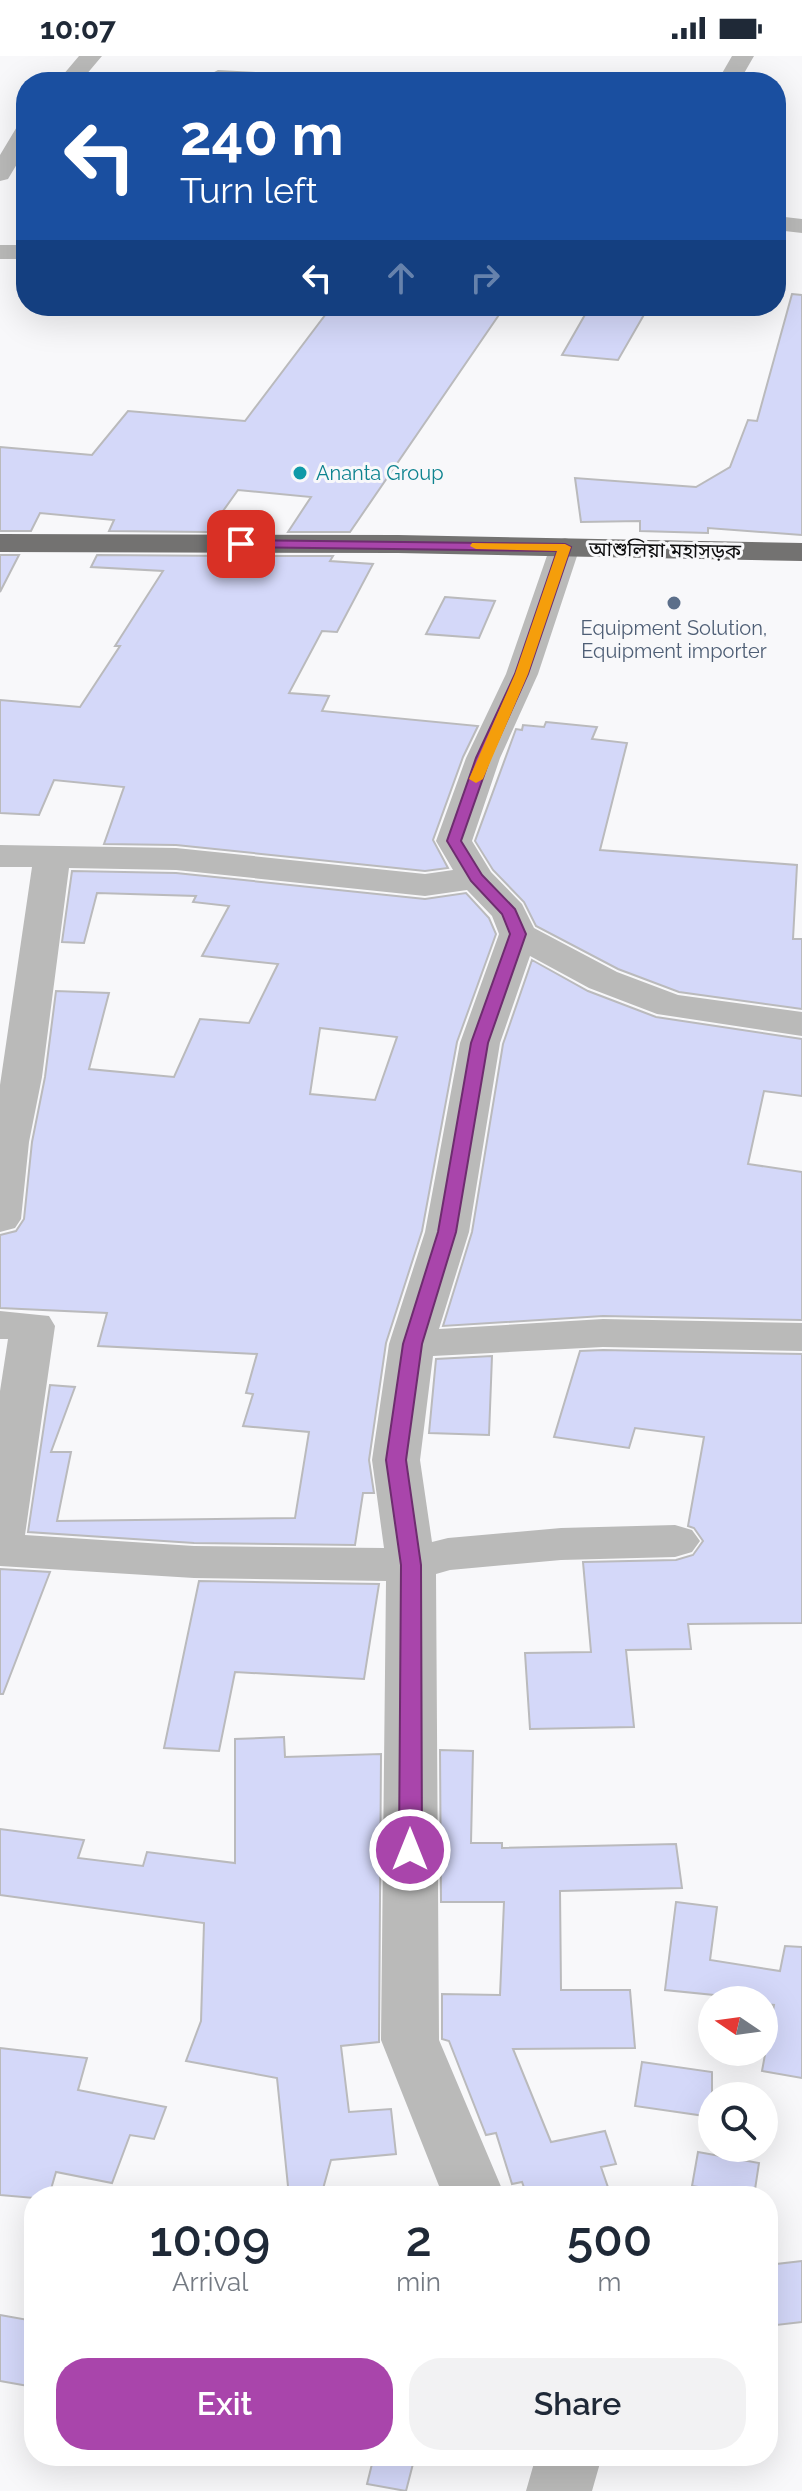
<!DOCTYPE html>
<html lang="en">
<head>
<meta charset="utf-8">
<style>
  :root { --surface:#fff; --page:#f2f2f3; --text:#1f2937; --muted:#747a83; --accent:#a945ab }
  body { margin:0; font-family:Raleway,"Noto Sans Bengali",sans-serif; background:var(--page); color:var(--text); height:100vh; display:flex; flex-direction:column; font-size:30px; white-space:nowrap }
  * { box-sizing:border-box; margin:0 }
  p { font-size:26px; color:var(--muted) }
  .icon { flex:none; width:44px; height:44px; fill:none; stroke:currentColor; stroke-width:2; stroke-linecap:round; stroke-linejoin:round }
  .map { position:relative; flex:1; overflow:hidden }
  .drawer { position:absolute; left:24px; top:2130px; width:754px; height:280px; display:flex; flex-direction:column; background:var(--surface); border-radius:32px; box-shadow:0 8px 32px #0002 }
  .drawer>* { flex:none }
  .banner { position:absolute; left:16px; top:16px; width:770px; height:244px; border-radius:32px; box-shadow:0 8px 32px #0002; background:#1a4fa0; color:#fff; overflow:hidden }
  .needle { width:52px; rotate:283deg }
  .tools { position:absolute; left:698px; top:1930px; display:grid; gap:16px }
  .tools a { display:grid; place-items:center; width:80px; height:80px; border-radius:50%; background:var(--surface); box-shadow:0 8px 32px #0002; font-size:40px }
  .pin { position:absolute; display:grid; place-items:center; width:68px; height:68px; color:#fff; margin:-34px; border-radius:16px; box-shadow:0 4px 12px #0006 }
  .me { position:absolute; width:88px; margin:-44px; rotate:0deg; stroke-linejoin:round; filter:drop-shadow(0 0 6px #0008) }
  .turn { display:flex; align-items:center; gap:28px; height:168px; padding:0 32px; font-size:36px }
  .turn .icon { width:104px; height:104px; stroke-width:2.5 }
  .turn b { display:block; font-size:56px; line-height:68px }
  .lanes { display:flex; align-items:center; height:76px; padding:0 32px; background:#0003; justify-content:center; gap:40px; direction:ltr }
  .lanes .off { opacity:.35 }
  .eta { display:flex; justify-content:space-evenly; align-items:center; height:136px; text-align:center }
  .eta b { font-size:48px; font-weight:600; line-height:56px }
  .cta { display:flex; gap:16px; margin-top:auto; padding:16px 32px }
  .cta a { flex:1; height:92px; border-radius:32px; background:var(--accent); color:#fff; font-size:32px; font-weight:600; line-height:92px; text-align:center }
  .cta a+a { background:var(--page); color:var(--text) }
  .status { display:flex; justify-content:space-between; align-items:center; height:56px; padding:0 40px; background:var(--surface); direction:ltr }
  .status svg { height:22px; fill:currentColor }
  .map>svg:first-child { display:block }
  .building { fill:#d4d8f9; stroke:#bababc; stroke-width:2; fill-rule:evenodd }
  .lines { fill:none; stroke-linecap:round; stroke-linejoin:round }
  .minor { fill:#babab9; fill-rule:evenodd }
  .highway { fill:#737271; fill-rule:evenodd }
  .route { fill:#a945ab; stroke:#6e2d6f; stroke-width:2 }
  .slow { fill:#f59e0b }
  .culture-dot { fill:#0f9aa8; stroke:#f8f8fa; stroke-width:3 }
  .service-dot { fill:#5c6f8a; stroke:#f8f8fa; stroke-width:3 }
  .labels { text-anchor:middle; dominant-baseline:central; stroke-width:6; stroke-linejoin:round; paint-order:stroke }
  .far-culture-label { font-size:20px; fill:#0d838f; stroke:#f8f8fa; text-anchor:start }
  .far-street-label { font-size:20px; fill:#0d0d0e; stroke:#f8f8fa }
  .far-service-label { font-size:20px; fill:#4e5e75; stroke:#f8f8fa }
</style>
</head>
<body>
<div class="status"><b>10:07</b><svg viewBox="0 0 49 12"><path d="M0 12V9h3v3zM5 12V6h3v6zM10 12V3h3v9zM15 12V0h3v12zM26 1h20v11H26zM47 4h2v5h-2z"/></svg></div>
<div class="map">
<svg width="802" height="2435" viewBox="0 0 802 2435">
  <rect width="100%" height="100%" fill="#f8f8fa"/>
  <path class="building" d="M792 238 802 239V479L708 472V477L640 475V465L581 466 575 422 696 431 730 411 748 364 757 365Z
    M332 250 503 253 350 476H288L311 441 238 434 208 476 109 475 114 464 40 457 31 475H0V391L92 399 128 355 245 365Z
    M590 250H649L618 304 562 299Z
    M0 499H19L0 536Z
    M97 499 232 500 271 503 273 500H333L330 505 373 508 337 576 322 575 289 637 329 640 322 655 478 670 463 701 433 784 448 812 425 815 176 789 104 788 124 731 54 724 39 759 0 757V644L80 651 120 590H115L163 515 91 511Z
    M445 541 495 545 479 582 426 578Z
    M546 666 597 671 592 683 627 687 600 794 797 809 793 883H802V953L679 936 618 913 536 870 524 846 493 814 475 785 516 673 522 674 523 669 544 671Z
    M72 815 176 817 425 843 466 837 489 862 496 878 457 986 422 1175 386 1287 369 1404 374 1437H363L355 1489 194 1487 28 1476 50 1329 75 1331 51 1396H71L57 1465 295 1462 309 1376 243 1370 253 1338 246 1337 257 1298 98 1290 107 1257 0 1252V1179L16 1175 24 1163 32 1086 45 1021 56 935 109 937 89 1013 174 1021 200 963 249 967 278 908 202 900 229 850 193 846 196 840 97 837 84 887 62 886ZM320 972 397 981 375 1044 310 1038Z
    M532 904 588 935 656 961 802 983V1040L764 1035 748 1108 802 1116V1264L603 1260 443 1270 472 1176 503 988Z
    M603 1294 802 1298V1567L688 1568 691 1593 626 1594 634 1671 530 1673 525 1597 591 1596 583 1506 676 1504 693 1499 703 1485 694 1472 688 1470 704 1381 635 1372 629 1392 554 1381 580 1295Z
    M492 1300 489 1379 429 1377 436 1303Z
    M0 1513 50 1516 3 1638H0Z
    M199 1525 379 1528 364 1623 235 1616 219 1695 164 1692Z
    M284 1681 285 1701 381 1698 379 1986 341 1990 349 2056 391 2053 396 2098 331 2104 321 2140H289L277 2022 186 2005 201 1965 204 1867 0 1839V1773L84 1784 78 1802 143 1810 147 1796 235 1807V1683Z
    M440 1694 473 1695 471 1787H502V1792L676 1788 682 1832 560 1835 561 1934H630L635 1992 513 1993 551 2086 605 2075 616 2108 601 2111 611 2140H527L522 2126 512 2128 496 2077 486 2079 449 1985 442 1983V1938L500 1939 504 1846H441Z
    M676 1846 717 1851 710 1904 780 1915 785 1890 802 1891V2022L762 2015 774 1949 764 1948V1944L665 1934Z
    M0 1992 87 2002 78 2034 166 2051 154 2083 130 2079 112 2127 56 2116 49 2140H34V2142L0 2139Z
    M642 2006 712 2016V2061L635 2050Z
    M698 2096 759 2107 754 2140 692 2130Z
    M802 2205V2266L768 2270V2209Z
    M0 2259 34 2265V2331L0 2325Z
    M374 2400H415L406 2435 367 2428Z"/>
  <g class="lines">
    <path class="minor" d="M79 0H102L80 26H57Z
      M732 0H754L739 26H717Z
      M218 14 328 20 339 26 210 25 207 20Z
      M26 67V93L8 123 0 125V99L18 69Z
      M776 160 802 163V177L776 174Z
      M0 189H26V203H0Z
      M565 482 576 485 580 491 538 618 500 702 472 785 491 816 522 848 534 872 617 916 678 939 802 956V980L657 958 589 932 530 900 500 987 469 1176 439 1273 603 1263 802 1267V1295L603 1291 433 1300 420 1404 432 1486 448 1482 561 1472 675 1469 692 1474 700 1485 692 1496 675 1501 561 1504 450 1514 436 1518 439 1984 505 2140H443L381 1984 386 1525 194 1522 0 1510V1335L8 1283H0V1255L49 1260 55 1270 25 1479 194 1490 384 1492 372 1404 389 1288 425 1176 460 987 499 878 492 860 467 834 425 840 176 814 69 812 42 1021 29 1086 21 1163 15 1172 0 1176V1029L32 811H0V789L176 792 425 818 453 814 436 785 466 702 506 618 550 491 554 485Z
      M536 2400H602L592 2435H526Z"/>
    <path class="highway" d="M0 478 398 479 802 487V505L398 497 0 496Z"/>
  </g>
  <path class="route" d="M241 484 565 488 571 491 528 618 490 702 461 785 482 819 515 853 526 878 488 987 456 1176 422 1288 406 1404 421 1509 422 1794 418 1800 410 1802 402 1800 399 1794 401 1509 386 1404 403 1288 438 1176 471 987 510 878 502 858 471 825 447 785 476 702 515 618 557 495 237 491V485Z"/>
  <path class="slow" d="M472 487 565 488 571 491 528 618 483 723 476 727 469 723 515 618 557 495 476 493 470 490Z"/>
  <circle class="culture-dot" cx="300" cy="417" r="8"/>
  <circle class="service-dot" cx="674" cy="547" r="8"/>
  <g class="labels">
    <g class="far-culture-label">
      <text x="316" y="417">Ananta Group</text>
    </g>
    <g class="far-street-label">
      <text transform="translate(665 494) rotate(1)">আশুলিয়া মহাসড়ক</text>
    </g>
    <g class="far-service-label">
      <text x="674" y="572">Equipment Solution,<tspan x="674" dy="23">Equipment importer</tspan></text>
    </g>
  </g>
</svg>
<div class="tools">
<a><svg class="needle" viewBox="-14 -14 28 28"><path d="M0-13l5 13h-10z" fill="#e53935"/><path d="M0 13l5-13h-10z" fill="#747a83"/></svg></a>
<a><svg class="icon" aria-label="search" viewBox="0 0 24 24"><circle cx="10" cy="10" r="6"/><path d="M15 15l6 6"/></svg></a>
</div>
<div class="pin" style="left:241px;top:488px;background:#d93025"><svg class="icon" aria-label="arrive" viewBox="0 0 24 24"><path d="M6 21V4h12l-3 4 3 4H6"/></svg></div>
<svg class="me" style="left:410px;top:1794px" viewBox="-20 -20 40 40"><circle r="17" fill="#a945ab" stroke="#fff" stroke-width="3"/><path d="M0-11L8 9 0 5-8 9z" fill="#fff"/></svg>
<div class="banner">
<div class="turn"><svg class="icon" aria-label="left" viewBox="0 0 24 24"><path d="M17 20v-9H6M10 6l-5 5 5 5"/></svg><div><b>240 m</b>Turn left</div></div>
<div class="lanes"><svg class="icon" aria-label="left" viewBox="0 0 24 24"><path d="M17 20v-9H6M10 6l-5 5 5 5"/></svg><svg class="icon off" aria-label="ahead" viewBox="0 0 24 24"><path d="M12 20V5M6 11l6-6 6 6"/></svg><svg class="icon off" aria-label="right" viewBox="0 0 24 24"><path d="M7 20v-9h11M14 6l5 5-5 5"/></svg></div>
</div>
<section class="drawer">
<div class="eta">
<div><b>10:09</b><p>Arrival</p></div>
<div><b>2</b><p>min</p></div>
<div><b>500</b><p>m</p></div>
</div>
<div class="cta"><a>Exit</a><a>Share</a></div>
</section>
</div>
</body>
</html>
